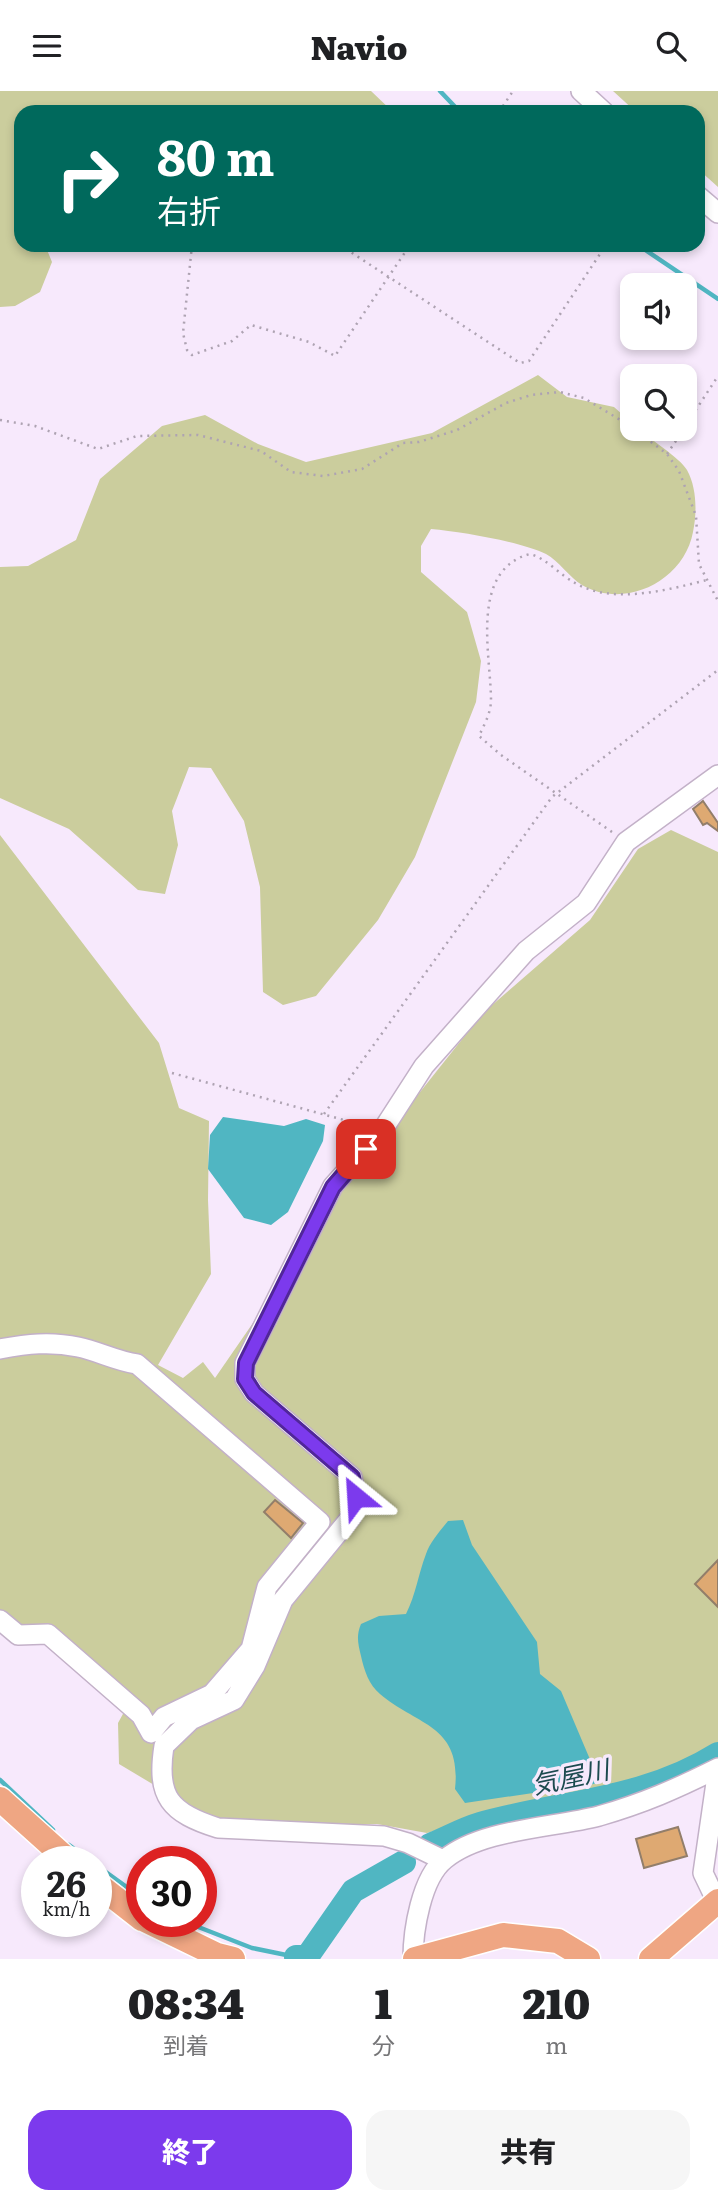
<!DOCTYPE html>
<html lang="ja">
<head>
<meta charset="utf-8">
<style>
  :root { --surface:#fff; --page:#f6f6f6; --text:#202124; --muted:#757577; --accent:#7c3aed }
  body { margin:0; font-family:Literata,"Noto Sans JP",serif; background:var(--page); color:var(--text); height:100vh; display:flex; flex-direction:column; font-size:26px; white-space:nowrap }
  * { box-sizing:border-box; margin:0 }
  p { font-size:23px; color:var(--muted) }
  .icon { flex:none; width:38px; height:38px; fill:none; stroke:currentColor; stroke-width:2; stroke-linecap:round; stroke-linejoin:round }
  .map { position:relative; height:1868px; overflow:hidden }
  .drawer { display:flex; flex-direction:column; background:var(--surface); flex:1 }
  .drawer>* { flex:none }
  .hud { position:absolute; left:14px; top:14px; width:691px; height:147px; border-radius:21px; box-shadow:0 4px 10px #0003; background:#00695c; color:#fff; overflow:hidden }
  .buttons { position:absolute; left:620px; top:182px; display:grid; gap:14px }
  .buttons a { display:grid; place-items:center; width:77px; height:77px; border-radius:14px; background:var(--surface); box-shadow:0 4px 10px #0003; font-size:35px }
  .speed { position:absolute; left:21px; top:1755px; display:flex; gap:14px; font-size:35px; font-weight:700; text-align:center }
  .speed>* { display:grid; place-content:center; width:91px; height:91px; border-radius:50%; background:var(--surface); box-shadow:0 4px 10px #0003; line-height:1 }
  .speed small { font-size:18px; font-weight:400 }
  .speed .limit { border:10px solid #d22; background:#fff; color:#111 }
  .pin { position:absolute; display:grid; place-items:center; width:60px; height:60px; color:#fff; margin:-30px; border-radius:14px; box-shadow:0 4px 10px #0006 }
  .me { position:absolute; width:77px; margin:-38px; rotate:333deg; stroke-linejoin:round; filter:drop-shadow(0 0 5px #0008) }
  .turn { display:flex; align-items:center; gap:24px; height:147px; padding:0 28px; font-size:32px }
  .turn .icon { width:91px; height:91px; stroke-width:2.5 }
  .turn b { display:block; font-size:49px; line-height:60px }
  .eta { display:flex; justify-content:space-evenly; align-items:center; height:119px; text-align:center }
  .eta b { font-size:42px; font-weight:800; line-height:49px }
  .cta { display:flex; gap:14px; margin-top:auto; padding:14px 28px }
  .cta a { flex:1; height:80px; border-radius:21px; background:var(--accent); color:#fff; font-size:28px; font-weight:800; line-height:80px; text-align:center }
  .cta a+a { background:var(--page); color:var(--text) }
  header { display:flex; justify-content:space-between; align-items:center; height:91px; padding:0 28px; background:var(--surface); font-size:32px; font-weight:800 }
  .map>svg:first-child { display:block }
  .green { fill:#cbcd9d; fill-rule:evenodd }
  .water { fill:#50b6c2 }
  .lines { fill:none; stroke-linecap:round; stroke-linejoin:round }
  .stream { stroke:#50b6c2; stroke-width:4.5 }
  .river { stroke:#50b6c2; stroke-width:24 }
  .building { fill:#dea972; stroke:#927e6a; stroke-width:2 }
  .minor-casing { stroke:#c3b1c8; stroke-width:22 }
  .major-casing { stroke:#fff; stroke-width:27 }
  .path { stroke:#aea3b2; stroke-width:2.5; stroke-dasharray:2 5; stroke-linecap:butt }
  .minor { stroke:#fff; stroke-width:19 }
  .major { stroke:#efa683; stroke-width:24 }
  .route-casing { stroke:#51269a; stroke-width:18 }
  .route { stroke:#7c3aed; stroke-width:12 }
  .labels { text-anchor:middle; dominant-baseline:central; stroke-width:7; stroke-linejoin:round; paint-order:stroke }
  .water-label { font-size:26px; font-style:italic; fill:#1c4a4f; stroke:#f7e9fc }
</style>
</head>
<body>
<header><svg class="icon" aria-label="menu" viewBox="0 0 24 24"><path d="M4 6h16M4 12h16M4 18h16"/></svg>Navio<svg class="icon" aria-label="search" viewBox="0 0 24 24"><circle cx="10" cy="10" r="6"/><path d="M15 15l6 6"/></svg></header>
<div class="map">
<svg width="718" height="1868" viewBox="0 0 718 1868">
  <rect width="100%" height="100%" fill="#f7e9fc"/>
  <path class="green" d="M0 0H371L393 21H21V154H45L52 171 40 201 15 215 0 216Z
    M613 0H718V96L698 78V21H636Z
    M538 284 567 306 614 316 632 332V338H638C650 348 680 367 687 379 697 397 697 422 693 441 684 490 625 519 582 494 569 486 559 470 546 463 518 450 462 441 431 438L421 455V481L467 521 481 570 476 611 415 766 378 829 316 905 283 914 263 901 260 796 244 730 211 677 189 676 172 720 178 754 165 803 138 799 69 738 0 707V476L28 475 76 449 100 388 162 335 205 324 258 353 306 371 432 342Z
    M671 739 718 761V1653L685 1674 636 1692 530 1711 427 1742 377 1733 226 1737 119 1673 118 1632 129 1612 70 1565 0 1526V744L159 952 179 1017 209 1030 208 1109 211 1183 158 1274 183 1287 203 1271 215 1287 255 1229 276 1234 342 1099 483 922 590 829 638 758ZM79 1256 154 1273V1274L120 1277Z"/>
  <path class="water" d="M223 1026 284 1035 306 1028 325 1034 323 1050 288 1121 271 1134 244 1127 208 1078 210 1044Z
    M463 1429 472 1454 537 1551 540 1583 561 1600 600 1692 465 1712 455 1698C462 1634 418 1635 380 1603 369 1594 364 1579 361 1565 358 1552 356 1545 361 1533L379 1525 406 1523C416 1503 418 1484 426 1463 430 1451 440 1440 448 1430Z"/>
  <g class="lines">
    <path class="stream" d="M440 0 460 21
      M638 154 718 208
      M0 1689 53 1739
      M69 1754 92 1771
      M96 1774 142 1807
      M183 1830 252 1857 296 1866"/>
    <path class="river" d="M430 1754C447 1747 463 1738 480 1733 562 1710 643 1710 718 1663
      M296 1866H307L353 1800 404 1771"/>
  </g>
  <path class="building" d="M703 710 718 732V740L707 732 703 734 693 718Z
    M275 1409 303 1432 291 1447 264 1421Z
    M718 1469V1516L695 1493Z
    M678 1736 687 1765 644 1777 636 1748Z"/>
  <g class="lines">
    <defs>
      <path id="minor" d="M581 0 604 21
        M698 105 718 122
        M0 1258C27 1253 50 1250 78 1256 98 1260 116 1270 137 1273L320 1431 267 1496 251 1558 212 1603 164 1626 151 1642 141 1624 48 1543 18 1544 0 1529
        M443 1769 408 1752 384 1745 218 1737C170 1722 156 1706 164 1655L191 1629 234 1609 255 1575 283 1509 351 1426 356 1406 352 1386 254 1302 245 1288V1272L333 1095 382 1040 424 975 526 860 586 812 626 751 718 684
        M717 1811 703 1782 718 1678
        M413 1868C413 1840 421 1787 445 1768 482 1738 552 1737 599 1725 644 1712 676 1698 718 1677"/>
      <path id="major" d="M0 1708 70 1771
        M96 1792 142 1828
        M147 1830 217 1864 233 1868
        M415 1868 503 1844 558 1850 588 1868
        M651 1868 718 1810"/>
    </defs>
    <use href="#minor" class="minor-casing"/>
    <use href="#major" class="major-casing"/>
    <path class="path" d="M499 21 513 0
      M192 154 183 242 187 259 192 264 232 250 251 234 309 251 335 265 410 154
      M340 154 520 272 529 270 606 154
      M0 329 35 335 98 358 137 345 198 344 261 360 291 381 323 385 362 378 403 352 419 351 457 339 506 312 531 304 560 301 584 307 632 336
      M684 337 718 285
      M634 338 667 363 679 380 696 425 699 473 718 510
      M667 363 684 338
      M612 741 501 664 479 645C484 634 491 622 491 609 491 565 469 479 530 463 546 467 560 484 575 492 613 514 667 499 707 489
      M172 982 366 1035
      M324 1023 552 706 718 579"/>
    <use href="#minor" class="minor"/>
    <use href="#major" class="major"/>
  </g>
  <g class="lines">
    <defs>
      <path id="route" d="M356 1406 352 1386 254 1302 245 1288 246 1272 333 1096 366 1058"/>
    </defs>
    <use href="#route" class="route-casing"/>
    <use href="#route" class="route"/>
  </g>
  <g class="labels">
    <g class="water-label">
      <text transform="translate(570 1684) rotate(-12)">気屋川</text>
    </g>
  </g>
</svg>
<div class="buttons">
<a><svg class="icon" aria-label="sound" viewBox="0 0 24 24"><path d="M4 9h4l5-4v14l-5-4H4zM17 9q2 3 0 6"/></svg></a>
<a><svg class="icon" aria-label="search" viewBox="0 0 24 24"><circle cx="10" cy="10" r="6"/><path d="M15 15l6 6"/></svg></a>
</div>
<div class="speed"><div>26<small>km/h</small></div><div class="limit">30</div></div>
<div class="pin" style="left:366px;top:1058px;background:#d93025"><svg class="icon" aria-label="arrive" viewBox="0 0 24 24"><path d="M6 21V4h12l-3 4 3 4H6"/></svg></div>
<svg class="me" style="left:356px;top:1406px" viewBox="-20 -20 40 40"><path d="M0-17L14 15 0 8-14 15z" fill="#7c3aed" stroke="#fff" stroke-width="4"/></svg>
<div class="hud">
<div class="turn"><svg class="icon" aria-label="right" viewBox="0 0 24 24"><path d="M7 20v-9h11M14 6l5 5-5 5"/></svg><div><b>80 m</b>右折</div></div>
</div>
</div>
<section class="drawer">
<div class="eta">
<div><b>08:34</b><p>到着</p></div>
<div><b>1</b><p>分</p></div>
<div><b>210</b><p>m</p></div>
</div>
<div class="cta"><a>終了</a><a>共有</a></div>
</section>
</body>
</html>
